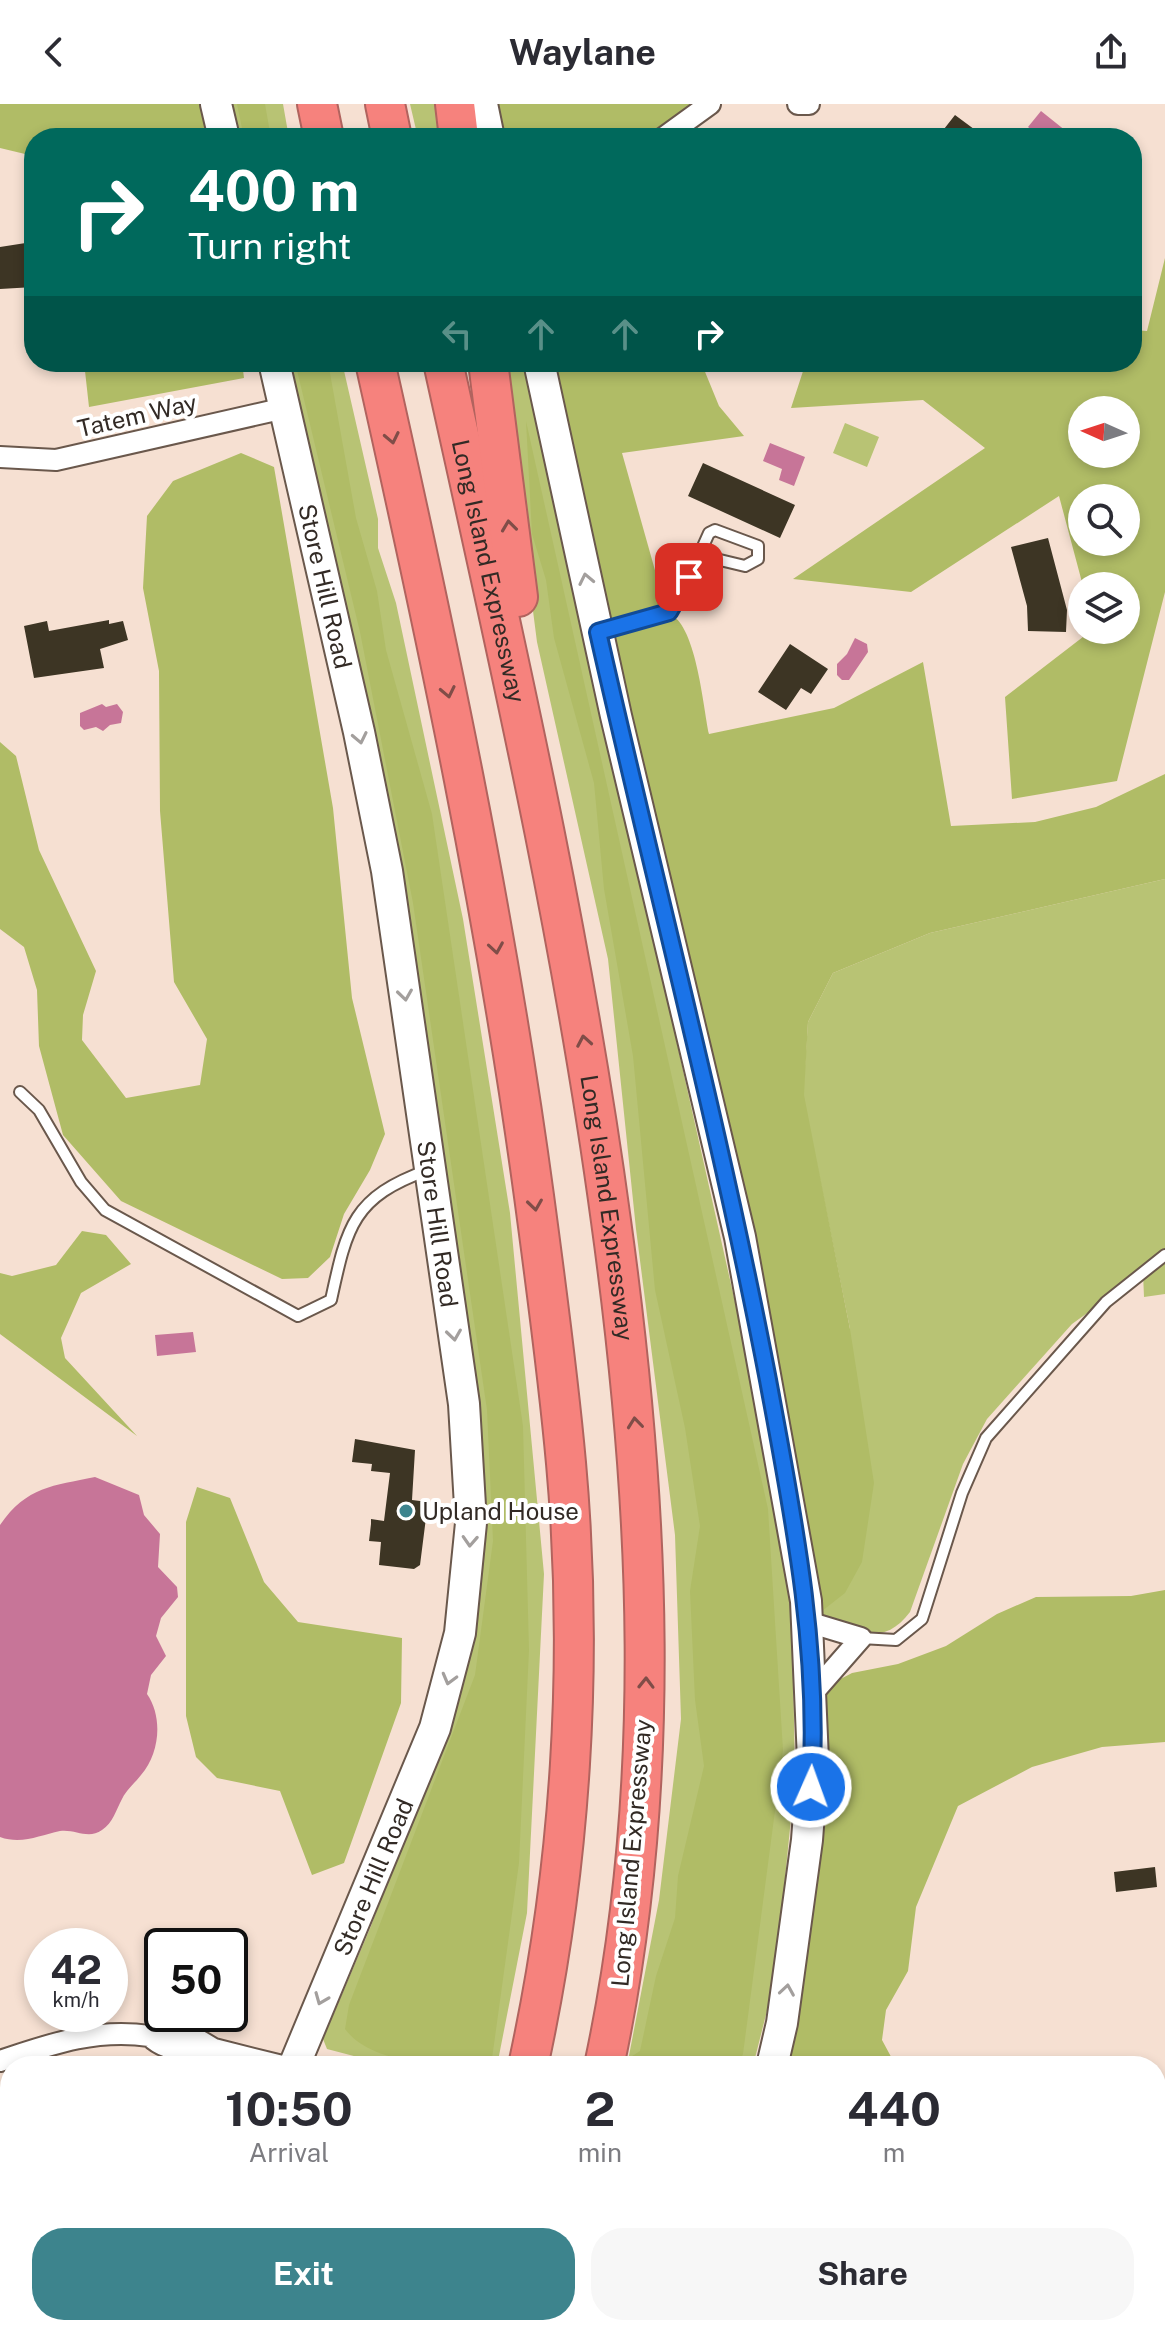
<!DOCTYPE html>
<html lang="en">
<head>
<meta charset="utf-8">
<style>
  :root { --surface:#fff; --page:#f7f7f7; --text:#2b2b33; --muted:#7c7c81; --accent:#3d848d }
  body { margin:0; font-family:"Public Sans",sans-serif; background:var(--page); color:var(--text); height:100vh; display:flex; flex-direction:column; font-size:30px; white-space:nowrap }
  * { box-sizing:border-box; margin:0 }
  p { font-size:26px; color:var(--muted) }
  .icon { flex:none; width:44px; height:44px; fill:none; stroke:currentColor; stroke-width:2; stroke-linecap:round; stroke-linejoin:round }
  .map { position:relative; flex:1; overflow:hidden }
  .sheet { position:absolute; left:0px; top:1952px; width:1166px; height:280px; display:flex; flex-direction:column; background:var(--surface); border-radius:32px 32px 0 0; box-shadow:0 4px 12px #0003 }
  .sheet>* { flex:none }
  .top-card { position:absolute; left:24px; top:24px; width:1118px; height:244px; border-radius:32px; box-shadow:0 4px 12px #0003; background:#00695c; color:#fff; overflow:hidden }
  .needle { width:52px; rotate:273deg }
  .controls { position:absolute; left:1068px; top:292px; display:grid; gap:16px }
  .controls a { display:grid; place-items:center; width:72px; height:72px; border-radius:50%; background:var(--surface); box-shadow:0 4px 12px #0003; font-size:40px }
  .speed { position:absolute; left:24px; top:1824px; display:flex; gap:16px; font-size:40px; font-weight:700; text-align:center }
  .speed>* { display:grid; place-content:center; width:104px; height:104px; border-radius:50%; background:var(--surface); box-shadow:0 4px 12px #0003; line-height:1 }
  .speed small { font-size:20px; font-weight:400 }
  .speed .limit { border:4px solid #111; border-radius:12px; background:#fff; color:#111 }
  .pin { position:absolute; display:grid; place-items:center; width:68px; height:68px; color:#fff; margin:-34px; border-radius:16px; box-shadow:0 4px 12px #0006 }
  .me { position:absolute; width:88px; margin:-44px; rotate:2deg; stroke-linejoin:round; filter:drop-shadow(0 0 6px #0008) }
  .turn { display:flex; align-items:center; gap:28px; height:168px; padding:0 32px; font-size:36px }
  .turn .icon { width:104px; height:104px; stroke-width:2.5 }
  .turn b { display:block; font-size:56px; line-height:68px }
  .lanes { display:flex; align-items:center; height:76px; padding:0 32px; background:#0003; justify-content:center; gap:40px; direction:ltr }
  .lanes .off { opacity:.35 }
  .eta { display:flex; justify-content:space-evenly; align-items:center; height:136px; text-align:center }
  .eta b { font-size:48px; font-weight:700; line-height:56px }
  .cta { display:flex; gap:16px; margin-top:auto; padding:16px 32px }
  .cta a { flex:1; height:92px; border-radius:32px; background:var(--accent); color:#fff; font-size:32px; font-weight:700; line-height:92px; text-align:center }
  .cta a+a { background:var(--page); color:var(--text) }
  header { display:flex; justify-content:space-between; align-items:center; height:104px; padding:0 32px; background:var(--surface); font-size:36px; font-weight:700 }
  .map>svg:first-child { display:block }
  .green { fill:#b8c374 }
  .forest { fill:#b0bc66; fill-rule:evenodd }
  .water { fill:#c77598 }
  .building { fill:#3d3524 }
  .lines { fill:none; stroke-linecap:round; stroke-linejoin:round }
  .lane-casing { stroke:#6a584c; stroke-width:14 }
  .street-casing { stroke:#6a584c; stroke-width:24 }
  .secondary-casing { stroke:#6a584c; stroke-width:34 }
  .highway-casing { stroke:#b1635e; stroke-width:42 }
  .lane { stroke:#fff; stroke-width:10 }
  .street { stroke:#fff; stroke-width:20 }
  .secondary { stroke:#fff; stroke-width:30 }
  .highway { stroke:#f6827d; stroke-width:38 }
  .oneway { stroke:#804d48 }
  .oneway2 { stroke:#a39f9d }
  .route-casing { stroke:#114b97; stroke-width:20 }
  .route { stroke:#1a73e8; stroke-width:14 }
  .poi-dot { fill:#3d848d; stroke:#fff; stroke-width:3 }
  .labels { text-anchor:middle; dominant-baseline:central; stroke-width:8; stroke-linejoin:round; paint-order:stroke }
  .street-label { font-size:24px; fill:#322a25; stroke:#fff }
  .poi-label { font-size:24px; fill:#322a25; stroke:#fff; text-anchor:start }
</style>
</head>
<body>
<header><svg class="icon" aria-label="back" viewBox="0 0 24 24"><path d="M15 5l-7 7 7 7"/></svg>Waylane<svg class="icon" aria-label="share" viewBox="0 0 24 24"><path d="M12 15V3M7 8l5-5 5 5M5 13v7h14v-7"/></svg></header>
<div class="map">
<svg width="1165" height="2232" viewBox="0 0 1165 2232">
  <rect width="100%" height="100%" fill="#f6e0d2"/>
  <path class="green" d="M226 0H283L289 34H234Z
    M410 0H439L443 34H418Z
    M285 258H342L378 415V444L396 499 463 815 510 1109 544 1470 527 1809 497 1962H392L327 1945 323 1935 371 1822 465 1567 487 1426 472 1243 389 694Z
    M501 258H524L748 1256 792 1503 795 1674 775 1875 753 1962H627L659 1796 681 1615 675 1431 636 1125 608 855 537 538Z
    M845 319 879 333 867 363 833 349Z
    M1165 775V1190L1144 1193 1143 1169 1072 1220 987 1315 963 1360 910 1508C882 1546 849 1526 808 1518L824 1504 850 1225 803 991 808 918 833 869 930 829Z"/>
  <path class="forest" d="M0 0H201L206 34H34V65L25 50 0 44Z
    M237 0H265L271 34H244Z
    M482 0H710L663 34H489Z
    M1165 154V488L1117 677 1012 695 1005 593 1092 526H1126V482H1083L1059 392 911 488 793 475 985 344 923 296 791 304 806 258H1132V226L1147 227ZM1082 306H1126V350H1082ZM1082 394H1126V438H1082Z
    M84 258H242L244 274 89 303Z
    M295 258H328L356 414 377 487 386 546 432 710 523 1322 529 1546 519 1759 491 1962C449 1962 372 1962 345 1925L349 1901 475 1571 493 1437 487 1306 413 799 360 528Z
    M539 258H701L719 302 744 332 622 349 667 509C696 516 703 602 709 630L834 604 923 558 951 722 1035 718 1096 703 1165 670V775L930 829 833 869 808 918 804 991 850 1225 874 1379 862 1458 845 1489 808 1518Z
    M526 317 768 1405 783 1646 743 1950 738 1962H627L629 1954 640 1947 656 1872 675 1814 678 1772 704 1662 695 1596 690 1487 700 1422 685 1324 655 1186 633 952 604 785 594 679 554 534 546 476 532 430Z
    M241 349 274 363 333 704 352 894 385 1030 370 1066 344 1110 330 1153 308 1174 282 1175 121 1097 63 1031 39 942 37 886 24 843 0 825V638L16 652 39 746 96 867 83 911 82 936 126 994 200 981 207 935 174 878 160 707 159 567 143 484 147 412 173 377Z
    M82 1127 106 1131 131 1160 81 1189 61 1234 65 1254 137 1332 0 1230V1169L12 1172 56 1161Z
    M197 1383 230 1394 264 1478 298 1518 402 1534 401 1599 344 1759 312 1771 280 1687 217 1674 196 1653 186 1612V1418Z
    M1165 1486V1638L1102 1643 1032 1663 958 1702 916 1803 908 1867 886 1906 882 1936 896 1962H772L812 1590 852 1569 898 1560 946 1542 997 1510 1036 1493 1131 1492Z
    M1156 2186 1165 2188V2232H959L964 2222H1156Z
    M232 2222H406L402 2232H229Z
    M560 2222H632L628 2232H558Z
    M674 2222H873L867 2232H669Z"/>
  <path class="water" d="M1041 7 1071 31 1068 34H1042L1028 23Z
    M770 339 805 353 794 382 779 376 782 365 763 357Z
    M855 534 867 540 868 548 849 576H842L837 571V560L847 550Z
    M102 600 106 603 117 600 123 608 121 619 110 621 103 627 96 623 84 626 80 622V609Z
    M193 1228 196 1248 157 1252 155 1231Z
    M95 1373 139 1391 144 1411 160 1430 158 1463 177 1483 178 1493 161 1514 156 1532 166 1552 151 1571 147 1590C163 1613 160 1649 141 1671 135 1679 127 1685 122 1695 116 1706 113 1719 102 1726 88 1736 76 1725 60 1727 40 1731 22 1741 0 1733V1421C27 1382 53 1382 95 1373Z"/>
  <path class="building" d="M955 11 986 34H937Z
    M32 138 34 183 0 185V143Z
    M703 359 795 401 780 434 688 392Z
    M1048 434 1067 506 1066 528 1028 527 1027 502 1011 443Z
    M109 516V520L123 517 128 536 100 545 104 564 34 574 24 522 47 517 49 527Z
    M790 540 828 565 811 590 801 584 786 606 758 588Z
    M355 1335 415 1346 412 1396 428 1398 420 1461 414 1465 379 1461 381 1438 369 1437 371 1420V1415L384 1417 390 1369 371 1367 372 1360 352 1358Z
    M1155 1763 1157 1783 1116 1788 1114 1768Z"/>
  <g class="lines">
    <defs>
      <path id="lane" d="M600 528 669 508 679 496 709 429 715 426 758 442V455L745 462 699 451
        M20 988 39 1006 81 1078 105 1106 298 1212 331 1196C347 1122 353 1093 428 1066
        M861 1534 896 1536 922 1515 962 1389 986 1334 1106 1198 1165 1151"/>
      <path id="street" d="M798 0H809
        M663 34 710 0
        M0 353 56 356 285 304
        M808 1518 861 1534 812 1590
        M160 1927 197 1935 214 1945C193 1948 165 1948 150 1932Z
        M214 1945 282 1962
        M0 1957C51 1940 95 1924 150 1932"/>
      <g id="secondary">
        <path d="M216 0 224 34"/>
        <path d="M482 0 489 34"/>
        <path id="s1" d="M274 258 359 628 387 767 464 1300 471 1419 460 1529 435 1624 294 1962"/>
        <path d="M539 258 616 612 740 1133 806 1497 813 1656 807 1736 782 1919 772 1962"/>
        <path d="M1156 2186 1165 2188"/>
        <path d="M202 2232 205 2222"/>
        <path d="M669 2232 674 2222"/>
      </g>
      <g id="highway">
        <path d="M317 0 324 34"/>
        <path d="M385 0 392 34"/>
        <path d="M455 0 459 34"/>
        <path d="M375 258C437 534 496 811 534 1092 546 1181 558 1270 566 1359 584 1559 571 1765 528 1962"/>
        <path id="s2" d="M443 258C506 543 572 828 611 1117 650 1399 664 1682 604 1962"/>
        <path d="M488 258 518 493"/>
        <path d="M444 2232 448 2222"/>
        <path d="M524 2232 528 2222"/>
      </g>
    </defs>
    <use href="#lane" class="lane-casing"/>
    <use href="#street" class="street-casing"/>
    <use href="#secondary" class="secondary-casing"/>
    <use href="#highway" class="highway-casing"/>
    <use href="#lane" class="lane"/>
    <use href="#street" class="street"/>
    <use href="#secondary" class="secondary"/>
    <use href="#highway" class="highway"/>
  </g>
  <defs><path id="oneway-chevron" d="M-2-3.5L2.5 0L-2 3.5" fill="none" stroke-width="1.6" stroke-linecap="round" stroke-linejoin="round" transform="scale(2)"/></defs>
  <g class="oneway">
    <use href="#oneway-chevron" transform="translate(392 334) rotate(78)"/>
    <use href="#oneway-chevron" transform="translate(509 422) rotate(-97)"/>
    <use href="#oneway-chevron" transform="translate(448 588) rotate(78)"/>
    <use href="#oneway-chevron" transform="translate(496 844) rotate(81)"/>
    <use href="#oneway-chevron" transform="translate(584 937) rotate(-100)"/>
    <use href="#oneway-chevron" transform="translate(535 1101) rotate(82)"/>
    <use href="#oneway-chevron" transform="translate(635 1319) rotate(-96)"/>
    <use href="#oneway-chevron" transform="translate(646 1579) rotate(-89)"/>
  </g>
  <g class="oneway2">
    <use href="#oneway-chevron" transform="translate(586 475) rotate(-102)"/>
    <use href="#oneway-chevron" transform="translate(360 634) rotate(78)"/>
    <use href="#oneway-chevron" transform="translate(405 891) rotate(82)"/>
    <use href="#oneway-chevron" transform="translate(454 1231) rotate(82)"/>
    <use href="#oneway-chevron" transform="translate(470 1437) rotate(93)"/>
    <use href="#oneway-chevron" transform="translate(449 1575) rotate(105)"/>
    <use href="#oneway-chevron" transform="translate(787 1886) rotate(-81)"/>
    <use href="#oneway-chevron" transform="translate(321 1895) rotate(112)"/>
  </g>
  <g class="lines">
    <defs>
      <path id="route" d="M689 473 669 508 598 528C654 777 720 1025 768 1276 793 1411 820 1545 811 1683"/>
    </defs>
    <use href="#route" class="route-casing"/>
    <use href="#route" class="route"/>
  </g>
  <circle class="poi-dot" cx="406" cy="1407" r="8"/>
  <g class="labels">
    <g class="street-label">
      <text transform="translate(137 311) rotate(-13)">Tatem Way</text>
      <text stroke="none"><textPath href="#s2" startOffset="214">Long Island Expressway</textPath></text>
      <text stroke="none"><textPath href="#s1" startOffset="230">Store Hill Road</textPath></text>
      <text stroke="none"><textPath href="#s2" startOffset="862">Long Island Expressway</textPath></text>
      <text stroke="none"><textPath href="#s1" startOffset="878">Store Hill Road</textPath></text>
      <text transform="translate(631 1749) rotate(-85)">Long Island Expressway</text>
      <text transform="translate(373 1773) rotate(-67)">Store Hill Road</text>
    </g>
    <g class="poi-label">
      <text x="422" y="1407">Upland House</text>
    </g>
  </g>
</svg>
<div class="controls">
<a><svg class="needle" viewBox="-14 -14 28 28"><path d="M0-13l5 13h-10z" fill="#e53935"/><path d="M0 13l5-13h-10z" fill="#7c7c81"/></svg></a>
<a><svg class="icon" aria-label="search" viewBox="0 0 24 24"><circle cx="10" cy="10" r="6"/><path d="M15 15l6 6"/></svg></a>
<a><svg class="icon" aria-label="layers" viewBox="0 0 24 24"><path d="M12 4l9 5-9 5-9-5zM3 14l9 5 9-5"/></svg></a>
</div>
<div class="speed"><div>42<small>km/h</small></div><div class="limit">50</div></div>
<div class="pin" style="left:689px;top:473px;background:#d93025"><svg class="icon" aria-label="arrive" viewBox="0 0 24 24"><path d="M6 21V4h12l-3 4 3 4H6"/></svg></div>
<svg class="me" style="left:811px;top:1683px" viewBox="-20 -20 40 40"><circle r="17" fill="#1a73e8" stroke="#fff" stroke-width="3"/><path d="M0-11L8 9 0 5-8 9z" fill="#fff"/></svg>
<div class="top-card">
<div class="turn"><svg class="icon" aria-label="right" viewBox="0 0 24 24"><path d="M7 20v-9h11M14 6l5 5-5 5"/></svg><div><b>400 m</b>Turn right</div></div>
<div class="lanes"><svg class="icon off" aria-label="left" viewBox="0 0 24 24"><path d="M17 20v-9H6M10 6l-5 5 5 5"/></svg><svg class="icon off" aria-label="ahead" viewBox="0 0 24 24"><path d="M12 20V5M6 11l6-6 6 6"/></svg><svg class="icon off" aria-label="ahead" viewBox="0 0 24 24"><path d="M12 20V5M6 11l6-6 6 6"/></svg><svg class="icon" aria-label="right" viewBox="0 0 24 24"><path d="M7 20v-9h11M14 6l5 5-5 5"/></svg></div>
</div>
<section class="sheet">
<div class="eta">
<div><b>10:50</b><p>Arrival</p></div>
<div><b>2</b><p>min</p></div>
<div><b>440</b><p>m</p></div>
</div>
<div class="cta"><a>Exit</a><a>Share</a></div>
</section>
</div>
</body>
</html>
